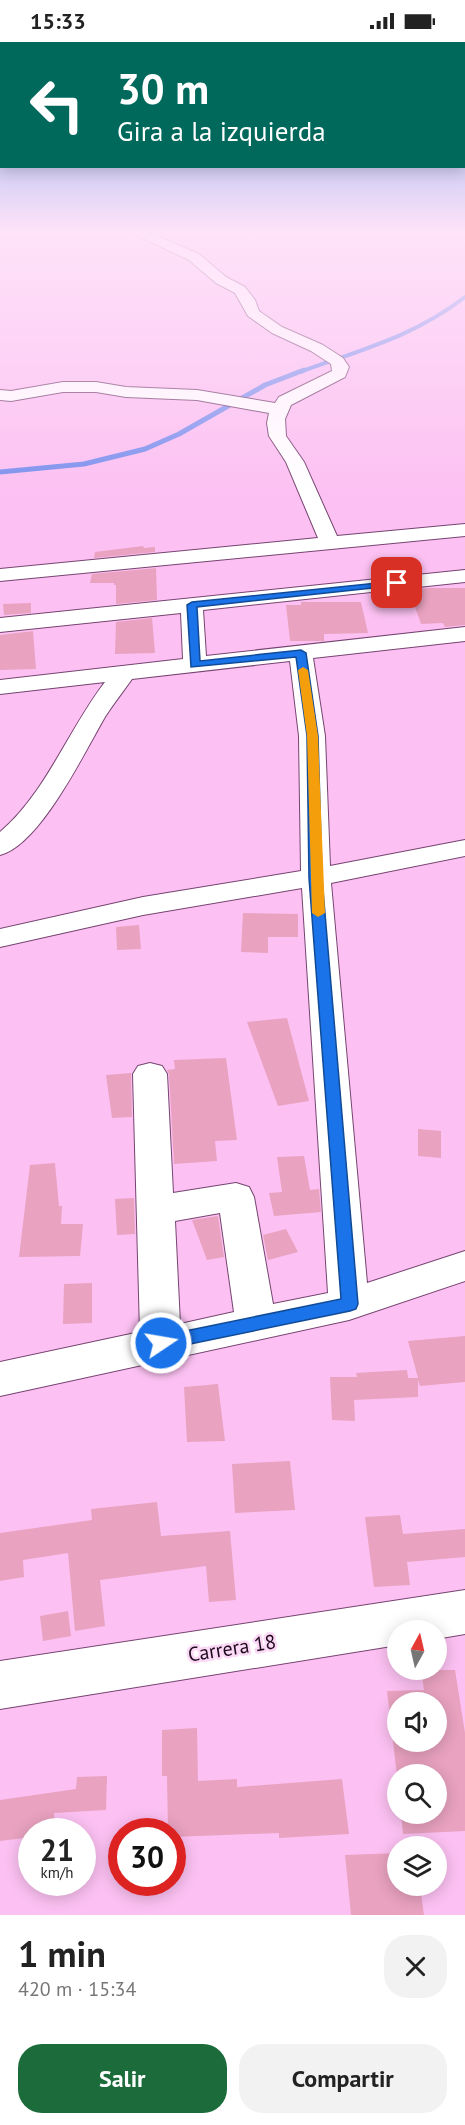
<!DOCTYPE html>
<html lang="es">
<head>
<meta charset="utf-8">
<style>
  :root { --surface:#fff; --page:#f2f2f2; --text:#222; --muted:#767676; --accent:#1c6b3b }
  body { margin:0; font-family:"PT Sans",sans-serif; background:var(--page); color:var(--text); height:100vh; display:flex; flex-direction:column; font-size:22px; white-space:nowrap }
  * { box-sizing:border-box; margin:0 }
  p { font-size:20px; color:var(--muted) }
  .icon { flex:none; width:33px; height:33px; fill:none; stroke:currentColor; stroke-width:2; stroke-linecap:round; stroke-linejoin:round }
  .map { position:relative; height:1873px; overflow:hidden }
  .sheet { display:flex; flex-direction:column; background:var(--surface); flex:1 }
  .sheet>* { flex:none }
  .top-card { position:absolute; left:0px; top:0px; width:465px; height:126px; box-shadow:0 3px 15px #0003; background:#00695c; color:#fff; overflow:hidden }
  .needle { width:39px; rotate:8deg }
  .buttons { position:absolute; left:387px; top:1578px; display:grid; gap:12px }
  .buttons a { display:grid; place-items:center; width:60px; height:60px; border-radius:50%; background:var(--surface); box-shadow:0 3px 15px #0003; font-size:30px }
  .speed { position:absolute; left:18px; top:1776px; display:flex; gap:12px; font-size:30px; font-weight:700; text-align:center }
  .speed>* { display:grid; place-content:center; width:78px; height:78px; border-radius:50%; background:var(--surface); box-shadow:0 3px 15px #0003; line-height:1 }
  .speed small { font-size:15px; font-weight:400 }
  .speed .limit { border:9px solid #d22; background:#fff; color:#111 }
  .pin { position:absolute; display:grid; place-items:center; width:51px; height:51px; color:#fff; margin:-26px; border-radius:12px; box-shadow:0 3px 9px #0006 }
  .me { position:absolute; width:66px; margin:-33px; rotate:78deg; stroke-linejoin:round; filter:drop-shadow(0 0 4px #0008) }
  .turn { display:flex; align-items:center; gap:21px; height:126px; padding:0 18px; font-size:27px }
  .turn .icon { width:78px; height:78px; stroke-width:2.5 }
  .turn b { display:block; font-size:42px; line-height:51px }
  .round { display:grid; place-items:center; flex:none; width:63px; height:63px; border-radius:24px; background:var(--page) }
  .summary { display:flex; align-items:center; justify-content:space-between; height:102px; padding:0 18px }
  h1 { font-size:36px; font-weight:700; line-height:45px }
  .action { display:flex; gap:12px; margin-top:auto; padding:12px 18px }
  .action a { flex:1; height:69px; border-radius:24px; background:var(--accent); color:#fff; font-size:24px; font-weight:700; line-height:69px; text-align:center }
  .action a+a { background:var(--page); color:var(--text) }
  .status { display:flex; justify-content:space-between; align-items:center; height:42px; padding:0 30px; background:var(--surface); direction:ltr }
  .status svg { height:16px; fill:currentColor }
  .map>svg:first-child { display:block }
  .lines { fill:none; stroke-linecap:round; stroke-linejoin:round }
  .stream-far1 { stroke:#7b91ed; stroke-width:4 }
  .stream { stroke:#7b91ed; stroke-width:5 }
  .building { fill:#e9a2c0; fill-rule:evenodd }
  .street-casing { stroke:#764470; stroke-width:2 }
  .street { fill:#fff; fill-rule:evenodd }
  .route { fill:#1a73e8; stroke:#114b97; stroke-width:1.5 }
  .slow { fill:#f59e0b }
  .labels { text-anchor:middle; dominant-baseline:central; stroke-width:5; stroke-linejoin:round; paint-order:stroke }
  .near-street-label { font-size:20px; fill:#1e0a1c; stroke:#fbd8f5 }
</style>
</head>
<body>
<div class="status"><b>15:33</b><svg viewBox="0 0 49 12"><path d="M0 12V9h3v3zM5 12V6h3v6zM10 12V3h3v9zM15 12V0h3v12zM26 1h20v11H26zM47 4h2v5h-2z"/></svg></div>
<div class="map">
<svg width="465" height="1873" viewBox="0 0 465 1873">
  <rect width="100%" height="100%" fill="#fcc1f2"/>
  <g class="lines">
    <path class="stream-far1" d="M300 330C360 308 413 295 465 255"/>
    <path class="stream" d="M0 430 84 422 145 407 179 392 265 343 304 328"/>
  </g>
  <path class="building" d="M143 504 144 506 155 505V510L94 516 95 510Z
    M156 526 157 558 116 562V543H114V541H90L92 532Z
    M429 546H465V583L445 585 443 581 421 582 410 551H415V548Z
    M301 560H361L368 591 324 592V599H290L286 563H301Z
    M31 561V571L4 573 3 562Z
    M152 576 155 611 115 612 116 580Z
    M33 589 36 627 0 628V593Z
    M243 871 298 872V895H268V911L241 910Z
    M139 883 141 907 117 908 116 885Z
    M287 976 309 1059 278 1064 247 980Z
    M226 1016 237 1098 215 1099 217 1119 174 1122 169 1032 167 1028 175 1027 174 1018Z
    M131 1031 132 1075 112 1076 106 1033Z
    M418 1087 441 1089V1116L418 1114Z
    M304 1114 310 1148 319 1147 321 1170 274 1174 269 1151 282 1150 277 1115Z
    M55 1121 59 1164H62L61 1182H83L80 1214 19 1215 30 1123Z
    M134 1156 135 1192 117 1193 115 1157Z
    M218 1174 224 1215 207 1218 192 1178Z
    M286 1187 298 1210 268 1218 263 1193Z
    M92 1241V1281L63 1282 64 1242Z
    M465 1294V1340L420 1344 418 1338V1355L354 1358 355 1379 332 1378 330 1335H357L356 1331 407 1328 408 1336H418L408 1299Z
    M218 1342 225 1399 187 1400 184 1345Z
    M290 1419 295 1468 235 1471 232 1422Z
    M157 1460 161 1494 230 1489 236 1558 209 1560 206 1524 100 1538 105 1584 75 1589 68 1511 23 1518 24 1535 0 1539V1491L92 1478 91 1467Z
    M400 1473 403 1492 465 1487V1515L407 1520 410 1543 374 1545 365 1475Z
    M68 1569 71 1594 43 1599 40 1574Z
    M421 1628H455L465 1691V1789L403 1792 401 1772H436V1732H398V1742L387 1649 424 1648ZM398 1660H436V1700H398Z
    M197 1686 198 1739 237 1737V1745L342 1737 349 1792 279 1796V1791L172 1795V1790H168L167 1734H162V1688Z
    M107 1734 106 1768 54 1771 55 1790H32V1795L0 1799V1758L76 1747 77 1735Z
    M398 1811V1844H420L424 1873H351L345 1813Z"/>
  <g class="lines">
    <defs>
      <path id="street" d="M128 189H145L199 212 226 235 245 245 255 258 259 269 282 285 323 303 343 316 349 325 345 335 291 363 285 377 286 394 304 420 337 494 465 482V494L0 539V527L318 496 286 420 269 394 267 381 269 371 197 358 126 355 96 350H63L11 359 0 358V348L11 349 63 340H96L126 345 197 348 275 361 279 355 332 329 331 322 311 309 272 291 248 274 235 251 216 241 189 218Z
        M465 528V540L203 568 206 614 465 585V599L313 616 325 694 330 824 465 798V814L331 841 367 1241 465 1209V1239L349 1278 0 1354V1320L140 1290 133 1032 138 1024 150 1021 162 1024 167 1032 173 1151 236 1141 249 1145 254 1155 273 1262 328 1251 302 846 143 873 0 905V887L143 855 301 829 299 694 290 619 132 637C123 650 113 662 105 675 84 711 40 803 0 813V790C46 751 68 688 105 640L0 652V638L183 617 181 571 0 590V576ZM220 1171 234 1270 180 1282 175 1179Z
        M465 1548V1592L436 1597V1588H398V1603L0 1667V1619Z"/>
    </defs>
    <use href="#street" class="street-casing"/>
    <use href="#street" class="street"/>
  </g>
  <linearGradient id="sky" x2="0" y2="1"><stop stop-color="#7ca6ea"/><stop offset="0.42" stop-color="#fee3f9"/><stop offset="1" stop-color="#fee3f9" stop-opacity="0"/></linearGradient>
  <rect width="465" height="451" fill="url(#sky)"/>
  <path class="route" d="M397 539H400V543L197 565 200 619 301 608 306 611 318 694 322 836 358 1262 356 1267 350 1269 161 1308 155 1306 152 1301 155 1296 161 1294 341 1257 309 836 307 694 296 615 191 625 187 563 192 560Z"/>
  <path class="slow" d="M303 625 308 628 318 694 325 871 318 875 312 871 307 694 298 628Z"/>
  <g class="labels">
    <g class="near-street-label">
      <text transform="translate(232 1606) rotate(-9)">Carrera 18</text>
    </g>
  </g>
</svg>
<div class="buttons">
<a><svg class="needle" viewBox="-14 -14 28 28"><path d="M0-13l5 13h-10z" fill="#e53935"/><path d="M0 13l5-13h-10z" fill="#767676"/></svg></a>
<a><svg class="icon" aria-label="sound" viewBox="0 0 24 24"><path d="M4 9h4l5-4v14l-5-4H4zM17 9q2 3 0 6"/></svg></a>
<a><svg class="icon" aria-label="search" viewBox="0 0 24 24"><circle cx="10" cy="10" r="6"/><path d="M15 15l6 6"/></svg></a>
<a><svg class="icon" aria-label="layers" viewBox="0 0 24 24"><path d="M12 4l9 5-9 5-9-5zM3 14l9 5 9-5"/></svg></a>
</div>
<div class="speed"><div>21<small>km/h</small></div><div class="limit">30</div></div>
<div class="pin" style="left:397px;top:541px;background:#d93025"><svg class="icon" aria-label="arrive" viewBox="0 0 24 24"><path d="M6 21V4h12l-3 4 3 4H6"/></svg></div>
<svg class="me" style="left:161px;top:1301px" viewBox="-20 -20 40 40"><circle r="17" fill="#1a73e8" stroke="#fff" stroke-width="3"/><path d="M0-11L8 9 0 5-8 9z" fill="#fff"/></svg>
<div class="top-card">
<div class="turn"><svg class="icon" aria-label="left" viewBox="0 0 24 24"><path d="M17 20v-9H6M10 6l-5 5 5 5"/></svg><div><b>30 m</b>Gira a la izquierda</div></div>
</div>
</div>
<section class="sheet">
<div class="summary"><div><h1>1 min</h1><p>420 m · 15:34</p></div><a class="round"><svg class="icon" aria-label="close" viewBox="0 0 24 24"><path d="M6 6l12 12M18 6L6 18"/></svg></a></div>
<div class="action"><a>Salir</a><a>Compartir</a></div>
</section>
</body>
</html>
